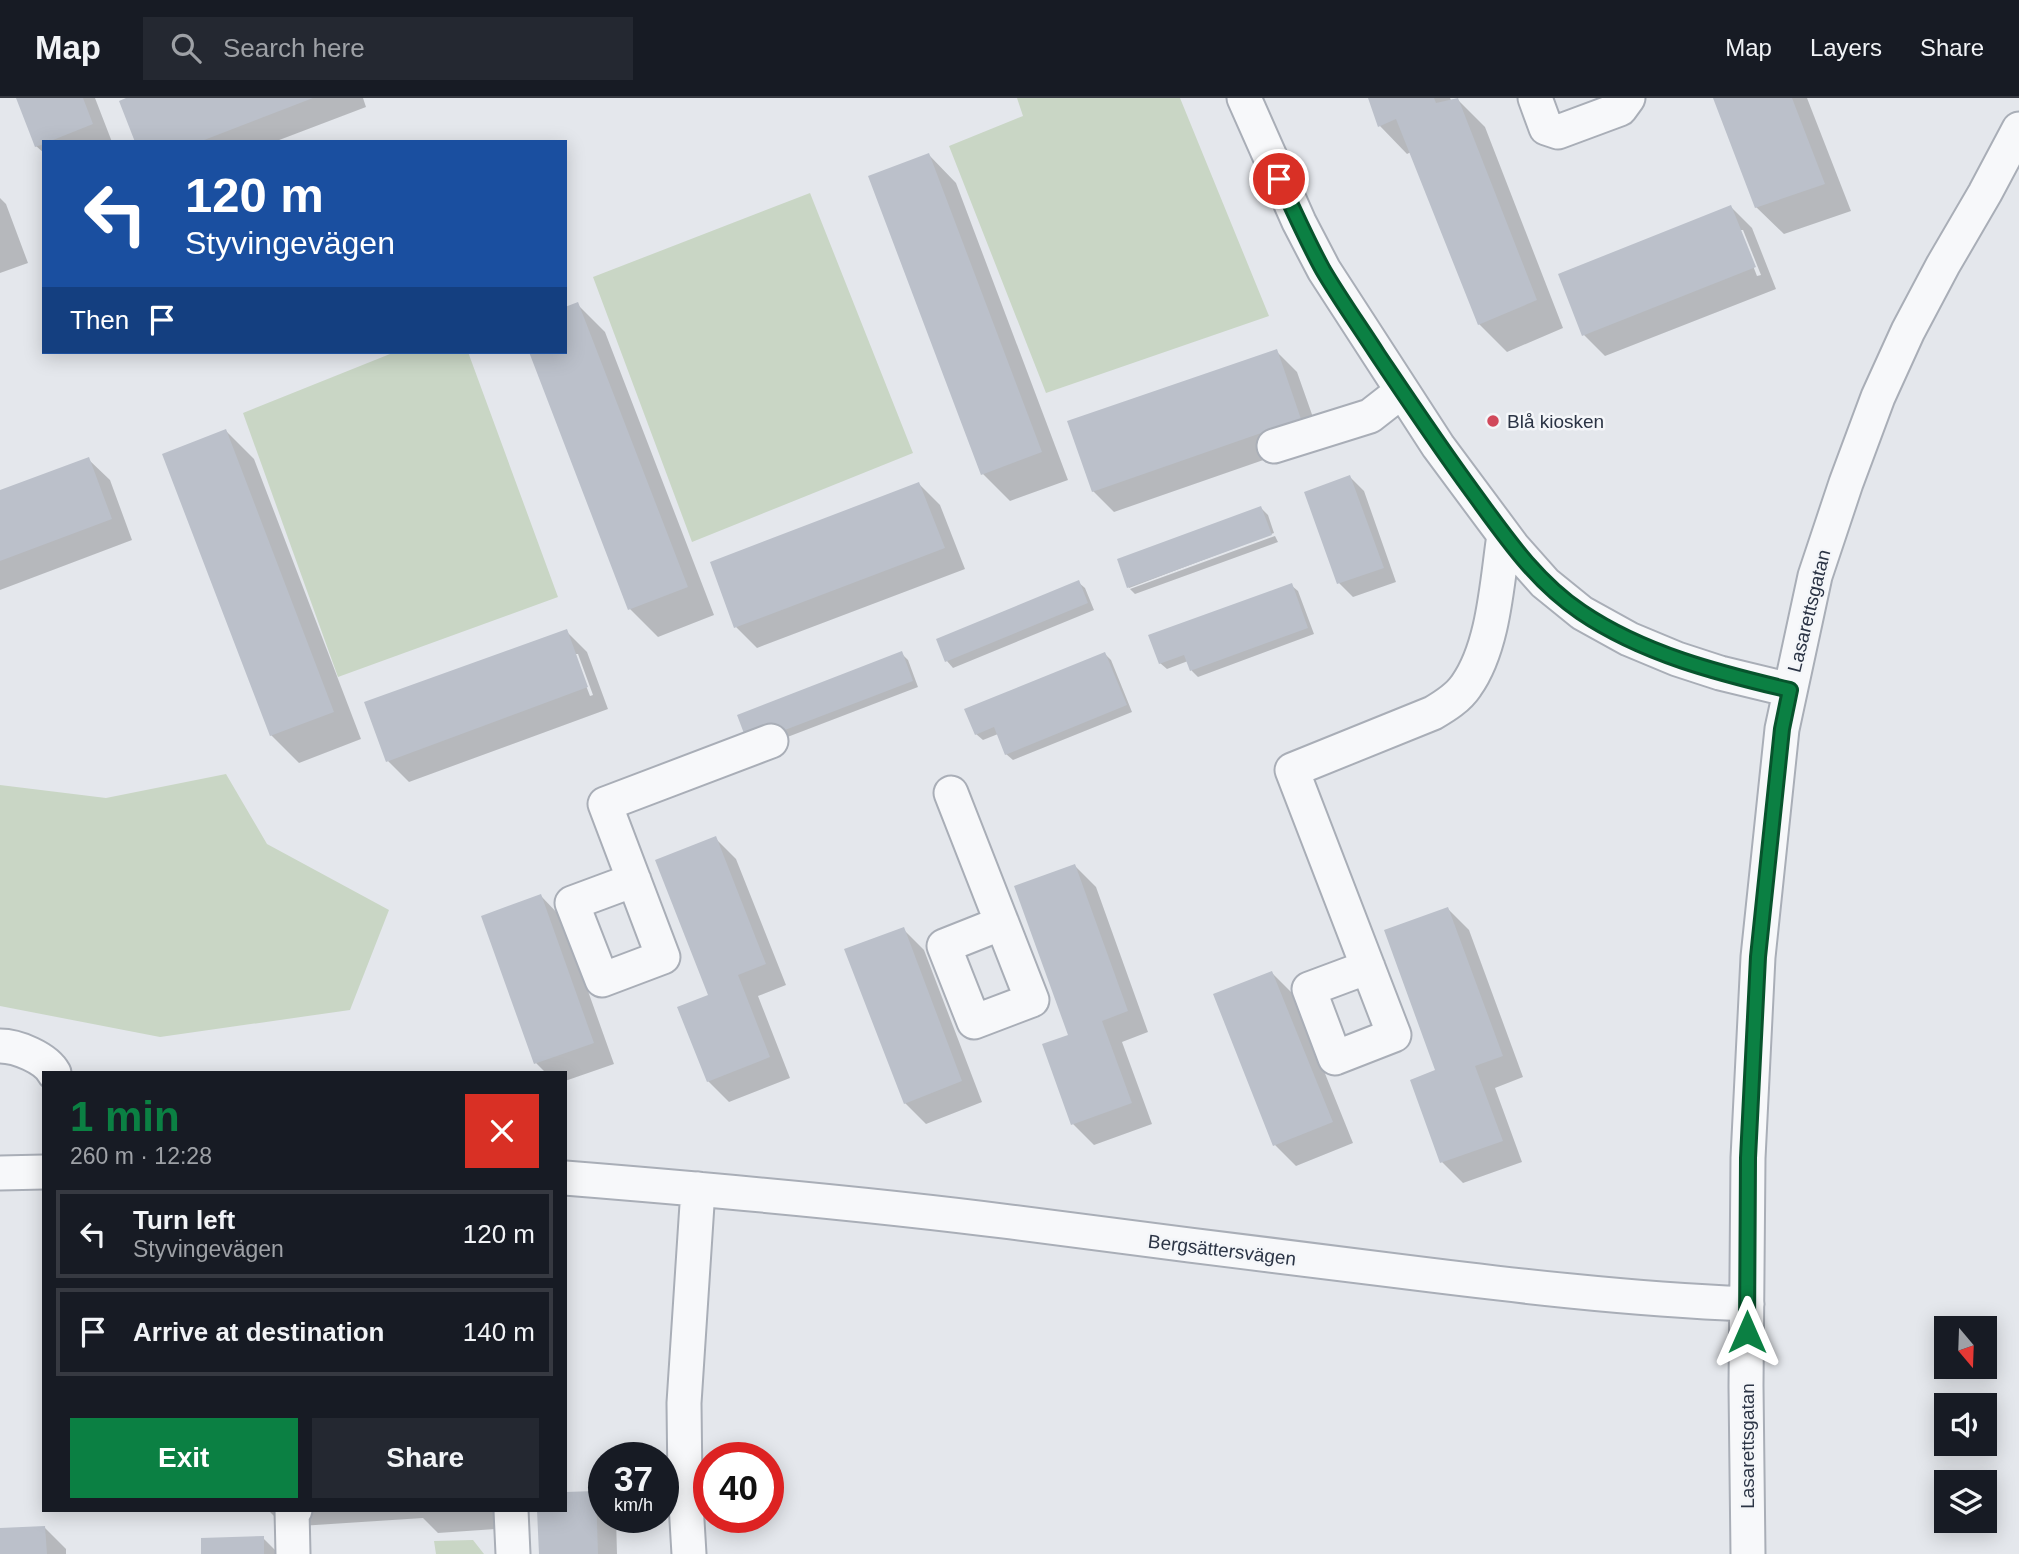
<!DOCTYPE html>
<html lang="en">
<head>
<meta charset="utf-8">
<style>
  :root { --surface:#171b24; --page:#242831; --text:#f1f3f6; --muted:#9ea1a6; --line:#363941; --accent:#0b8043 }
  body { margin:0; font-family:Helvetica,sans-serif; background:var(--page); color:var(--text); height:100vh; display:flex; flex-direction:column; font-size:26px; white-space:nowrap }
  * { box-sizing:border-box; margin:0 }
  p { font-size:23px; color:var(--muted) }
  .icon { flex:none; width:38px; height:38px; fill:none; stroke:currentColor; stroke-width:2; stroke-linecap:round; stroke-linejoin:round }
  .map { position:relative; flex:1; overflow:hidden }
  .details { position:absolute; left:42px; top:973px; width:525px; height:441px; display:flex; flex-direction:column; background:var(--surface); border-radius:0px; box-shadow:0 4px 18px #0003 }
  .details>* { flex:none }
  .banner { position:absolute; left:42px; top:42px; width:525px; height:214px; border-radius:0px; box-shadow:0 4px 18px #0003; background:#1a4fa0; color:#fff; overflow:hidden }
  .needle { width:46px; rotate:161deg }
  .buttons { position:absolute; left:1934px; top:1218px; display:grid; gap:14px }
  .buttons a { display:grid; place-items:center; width:63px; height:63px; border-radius:0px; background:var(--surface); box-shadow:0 4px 18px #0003; font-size:35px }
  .speed { position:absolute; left:588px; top:1344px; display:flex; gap:14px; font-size:35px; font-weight:700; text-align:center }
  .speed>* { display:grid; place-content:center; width:91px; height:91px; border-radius:50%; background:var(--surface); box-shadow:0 4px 18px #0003; line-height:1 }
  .speed small { font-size:18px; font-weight:400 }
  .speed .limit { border:10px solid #d22; background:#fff; color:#111 }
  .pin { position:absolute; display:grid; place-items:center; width:60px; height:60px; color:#fff; margin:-30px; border:4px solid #fff; border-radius:50%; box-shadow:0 2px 7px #0007 }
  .me { position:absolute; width:77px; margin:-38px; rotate:0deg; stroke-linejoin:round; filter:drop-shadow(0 0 5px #0008) }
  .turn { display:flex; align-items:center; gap:24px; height:147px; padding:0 28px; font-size:32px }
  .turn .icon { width:91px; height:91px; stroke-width:2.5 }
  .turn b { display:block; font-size:49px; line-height:60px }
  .then { display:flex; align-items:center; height:66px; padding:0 28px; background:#0003; gap:14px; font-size:26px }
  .round { display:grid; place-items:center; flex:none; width:74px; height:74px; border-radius:0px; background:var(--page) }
  .overview { display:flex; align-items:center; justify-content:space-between; height:119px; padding:0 28px }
  h1 { font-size:42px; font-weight:700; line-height:52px; color:var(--accent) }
  .button { display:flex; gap:14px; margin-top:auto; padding:14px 28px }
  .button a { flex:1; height:80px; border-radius:0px; background:var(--accent); color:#fff; font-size:28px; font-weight:700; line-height:80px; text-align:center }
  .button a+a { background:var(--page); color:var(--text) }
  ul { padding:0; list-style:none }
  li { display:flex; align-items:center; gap:21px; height:88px; margin:0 14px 10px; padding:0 14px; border:4px solid var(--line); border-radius:0px }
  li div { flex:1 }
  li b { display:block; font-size:26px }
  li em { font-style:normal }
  header { display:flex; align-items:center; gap:42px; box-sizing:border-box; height:98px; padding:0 35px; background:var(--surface); border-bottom:2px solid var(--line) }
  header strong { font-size:33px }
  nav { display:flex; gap:38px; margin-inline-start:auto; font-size:24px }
  .search { width:490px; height:63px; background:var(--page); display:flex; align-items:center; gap:18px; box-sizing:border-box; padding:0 24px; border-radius:0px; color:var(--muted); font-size:26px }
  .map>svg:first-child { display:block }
  .green { fill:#c9d6c5 }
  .shadow { fill:#0003; fill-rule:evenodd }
  .building { fill:#bbc0ca }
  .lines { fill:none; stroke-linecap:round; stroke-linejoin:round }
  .minor-casing { stroke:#a9aeb7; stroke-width:37 }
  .minor { stroke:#f7f8fa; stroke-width:33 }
  .route-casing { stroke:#07532c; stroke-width:18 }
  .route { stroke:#0b8043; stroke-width:12 }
  .poi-dot { fill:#d1495b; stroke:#f4f6f9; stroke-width:2.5 }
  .labels { text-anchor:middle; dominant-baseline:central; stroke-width:5; stroke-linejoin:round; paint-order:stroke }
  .poi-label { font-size:19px; fill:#2b3445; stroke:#f4f6f9; text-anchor:start }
  .street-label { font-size:19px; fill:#2b3445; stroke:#f4f6f9 }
</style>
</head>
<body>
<header>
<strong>Map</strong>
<div class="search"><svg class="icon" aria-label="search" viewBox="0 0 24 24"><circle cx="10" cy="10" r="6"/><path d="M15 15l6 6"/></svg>Search here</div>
<nav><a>Map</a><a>Layers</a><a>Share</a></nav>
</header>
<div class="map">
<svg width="2019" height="1456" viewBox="0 0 2019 1456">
  <rect width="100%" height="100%" fill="#e4e7ec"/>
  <path class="green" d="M1017 0H1180L1269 218 1046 295 949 48 1023 18Z
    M810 95 913 355 692 444 593 179Z
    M395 254H468L558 499 338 579 243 315Z
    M226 676 267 746 389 812 350 912 160 939 0 908V687L106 700Z
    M473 1442 484 1456H436L434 1443Z"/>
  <path class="shadow" d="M18 0H95L112 44H44V55L36 48Z
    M131 0H363L366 9 274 44H137Z
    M1370 0H1450L1451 2 1457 1 1485 29 1563 230 1507 254 1479 226 1411 54 1407 56 1380 28Z
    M1715 0H1807L1851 113 1784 136 1756 109Z
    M929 57 956 85 1068 382 1010 403 983 376Z
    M0 100 6 106 28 165 0 175Z
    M1731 109 1752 130 1776 191 1605 258 1584 237ZM1739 132H1743L1761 177 1757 178Z
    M577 206 605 234 714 517 658 539 630 511 531 254H565Z
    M1276 253 1297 274 1321 342 1114 414 1093 393Z
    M226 333 254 361 361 641 299 665 271 637Z
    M88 361 110 382 132 442 0 492V394Z
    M1350 379 1364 393 1396 484 1353 499 1339 485Z
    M919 386 940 407 965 471 757 550 736 529Z
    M1261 410 1268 417 1274 435 1129 490 1119 462Z
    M1275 438 1278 444 1135 496 1130 491Z
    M1078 484 1085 490 1094 512 953 570 947 563 938 542Z
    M1291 487 1298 493 1314 536 1198 579 1192 573 1188 563 1167 571 1160 565Z
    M566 533 587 554 608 611 409 684 388 663ZM574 556H578L593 597 590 598Z
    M901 555 908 562 918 589 756 651 749 645Z
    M1105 556 1111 562 1132 614 1013 662 1006 656 998 636 983 642 976 636Z
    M715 740 736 761 786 887 758 898 790 980 729 1004 708 983Z
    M1075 768 1096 789 1148 934 1122 944 1152 1026 1094 1047 1073 1026 1070 938Z
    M541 798 562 820 614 966 565 983V975H546L536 965Z
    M1448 811 1469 832 1523 979 1495 990 1522 1064 1463 1085 1442 1064 1437 973Z
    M903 831 924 852 982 1004 926 1026 905 1005Z
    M1272 875 1293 896 1353 1045 1296 1068 1275 1047Z
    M595 1395 604 1404V1419H616L617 1456H541L565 1412Z
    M268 1412H509L511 1430 438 1435 423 1420 285 1429Z
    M45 1430 66 1451V1456H0V1432Z
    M263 1440 279 1456H203Z"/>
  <path class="building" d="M16 0H83L93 26 48 44H44V46L35 49Z
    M126 0H313L199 44H135L119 3Z
    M1368 0H1434L1436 5 1458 0 1537 202 1478 227 1396 21 1378 29Z
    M1713 0H1792L1825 86 1755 110Z
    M929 55 1042 354 981 377 868 78Z
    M1731 107 1756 169 1582 238 1558 176Z
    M578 204 688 489 628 512 529 254H565V209Z
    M1277 251 1301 321 1092 394 1067 323Z
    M226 331 334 614 270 638 162 356Z
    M89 359 112 421 0 463V392Z
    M1350 377 1384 470 1337 486 1304 394Z
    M919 384 945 450 734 530 710 464Z
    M1261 408 1272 437 1127 490 1117 461Z
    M1079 482 1088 505 945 564 936 541Z
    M1292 485 1308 530 1190 573 1184 557 1159 566 1148 537Z
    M567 531 588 589 386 664 364 604Z
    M902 553 913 583 748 646 737 617Z
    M1105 554 1127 607 1005 657 994 629 975 637 964 611Z
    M716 738 766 866 738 877 770 959 707 984 677 909 708 897 655 762Z
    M1075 766 1128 913 1102 923 1132 1005 1071 1027 1042 946 1068 937 1014 788Z
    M541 796 594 945 534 966 481 818Z
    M1448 809 1503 958 1475 968 1503 1043 1440 1065 1410 982 1435 972 1384 832Z
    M904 829 962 983 904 1006 844 851Z
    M1272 873 1333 1024 1273 1048 1213 896Z
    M596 1393 598 1456H539L537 1412H565V1394Z
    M45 1428 47 1456H0V1430Z
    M264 1438V1456H201V1440Z"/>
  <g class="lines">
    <defs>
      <path id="minor" d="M1244 0 1299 124 1324 172 1438 348 1513 449 1545 485 1582 515 1629 541 1677 561 1720 575 1790 592
        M1535 0 1546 30 1558 34 1620 11 1628 0
        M1274 348 1370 318 1402 293
        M951 695 1032 902 974 924 944 848 1002 825
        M634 782 572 805 602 882 663 859 605 706 771 643
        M1368 869 1309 891 1335 960 1394 937 1292 672 1433 615C1445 608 1458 600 1466 588 1494 549 1497 484 1504 437
        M0 948C17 948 46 960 54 975
        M0 1075 44 1074
        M565 1080C714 1092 863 1105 1011 1124 1137 1140 1264 1157 1390 1172 1509 1187 1627 1201 1747 1206
        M511 1412 513 1456
        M293 1456 292 1412H295
        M689 1456 685 1389 684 1305 698 1091
        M1748 1456 1746 1288 1748 1060 1758 859 1782 631 1815 478 1846 385 1878 299 1908 233 1943 167 1985 95 2019 31"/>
    </defs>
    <use href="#minor" class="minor-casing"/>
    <use href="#minor" class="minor"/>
  </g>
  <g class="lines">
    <defs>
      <path id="route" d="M1279 81C1293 111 1307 143 1323 172 1340 201 1360 229 1378 257 1409 303 1439 348 1472 393 1505 438 1534 482 1581 514 1643 556 1718 575 1790 592L1782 631 1758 859 1748 1060 1747 1234"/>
    </defs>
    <use href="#route" class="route-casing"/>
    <use href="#route" class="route"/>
  </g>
  <circle class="poi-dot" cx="1493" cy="323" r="7"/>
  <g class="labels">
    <g class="poi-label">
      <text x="1507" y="323">Blå kiosken</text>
    </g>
    <g class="street-label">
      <text transform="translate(1809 513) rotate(-76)">Lasarettsgatan</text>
      <text transform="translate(1222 1152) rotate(7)">Bergsättersvägen</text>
      <text transform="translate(1747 1348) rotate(-90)">Lasarettsgatan</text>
    </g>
  </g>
</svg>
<div class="buttons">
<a><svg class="needle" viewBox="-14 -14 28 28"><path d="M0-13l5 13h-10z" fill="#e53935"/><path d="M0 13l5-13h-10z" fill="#9ea1a6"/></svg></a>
<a><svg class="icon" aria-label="sound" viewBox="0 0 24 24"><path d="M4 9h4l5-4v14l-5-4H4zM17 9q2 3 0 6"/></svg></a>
<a><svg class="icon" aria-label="layers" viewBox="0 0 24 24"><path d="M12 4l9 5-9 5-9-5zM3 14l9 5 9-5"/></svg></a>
</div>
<div class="speed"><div>37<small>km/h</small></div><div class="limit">40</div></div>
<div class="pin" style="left:1279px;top:81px;background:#d93025"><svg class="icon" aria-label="arrive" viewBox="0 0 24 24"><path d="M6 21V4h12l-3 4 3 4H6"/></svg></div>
<svg class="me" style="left:1747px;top:1234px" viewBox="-20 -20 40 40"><path d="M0-17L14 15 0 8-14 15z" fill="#0b8043" stroke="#fff" stroke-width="4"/></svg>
<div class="banner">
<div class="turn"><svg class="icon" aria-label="left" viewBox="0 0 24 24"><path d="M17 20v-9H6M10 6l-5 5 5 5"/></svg><div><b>120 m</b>Styvingevägen</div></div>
<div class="then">Then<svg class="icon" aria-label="arrive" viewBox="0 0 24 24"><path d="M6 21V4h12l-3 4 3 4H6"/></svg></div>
</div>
<section class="details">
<div class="overview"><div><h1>1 min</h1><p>260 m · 12:28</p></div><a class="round" style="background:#d93025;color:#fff"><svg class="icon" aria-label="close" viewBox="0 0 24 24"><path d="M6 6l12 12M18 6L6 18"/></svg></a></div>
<ul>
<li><svg class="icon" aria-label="left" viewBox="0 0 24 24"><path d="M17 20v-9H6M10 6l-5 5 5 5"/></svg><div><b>Turn left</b><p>Styvingevägen</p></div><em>120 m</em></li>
<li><svg class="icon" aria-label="arrive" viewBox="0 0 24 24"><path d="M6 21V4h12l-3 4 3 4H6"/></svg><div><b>Arrive at destination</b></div><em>140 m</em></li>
</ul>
<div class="button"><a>Exit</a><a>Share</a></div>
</section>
</div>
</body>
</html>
